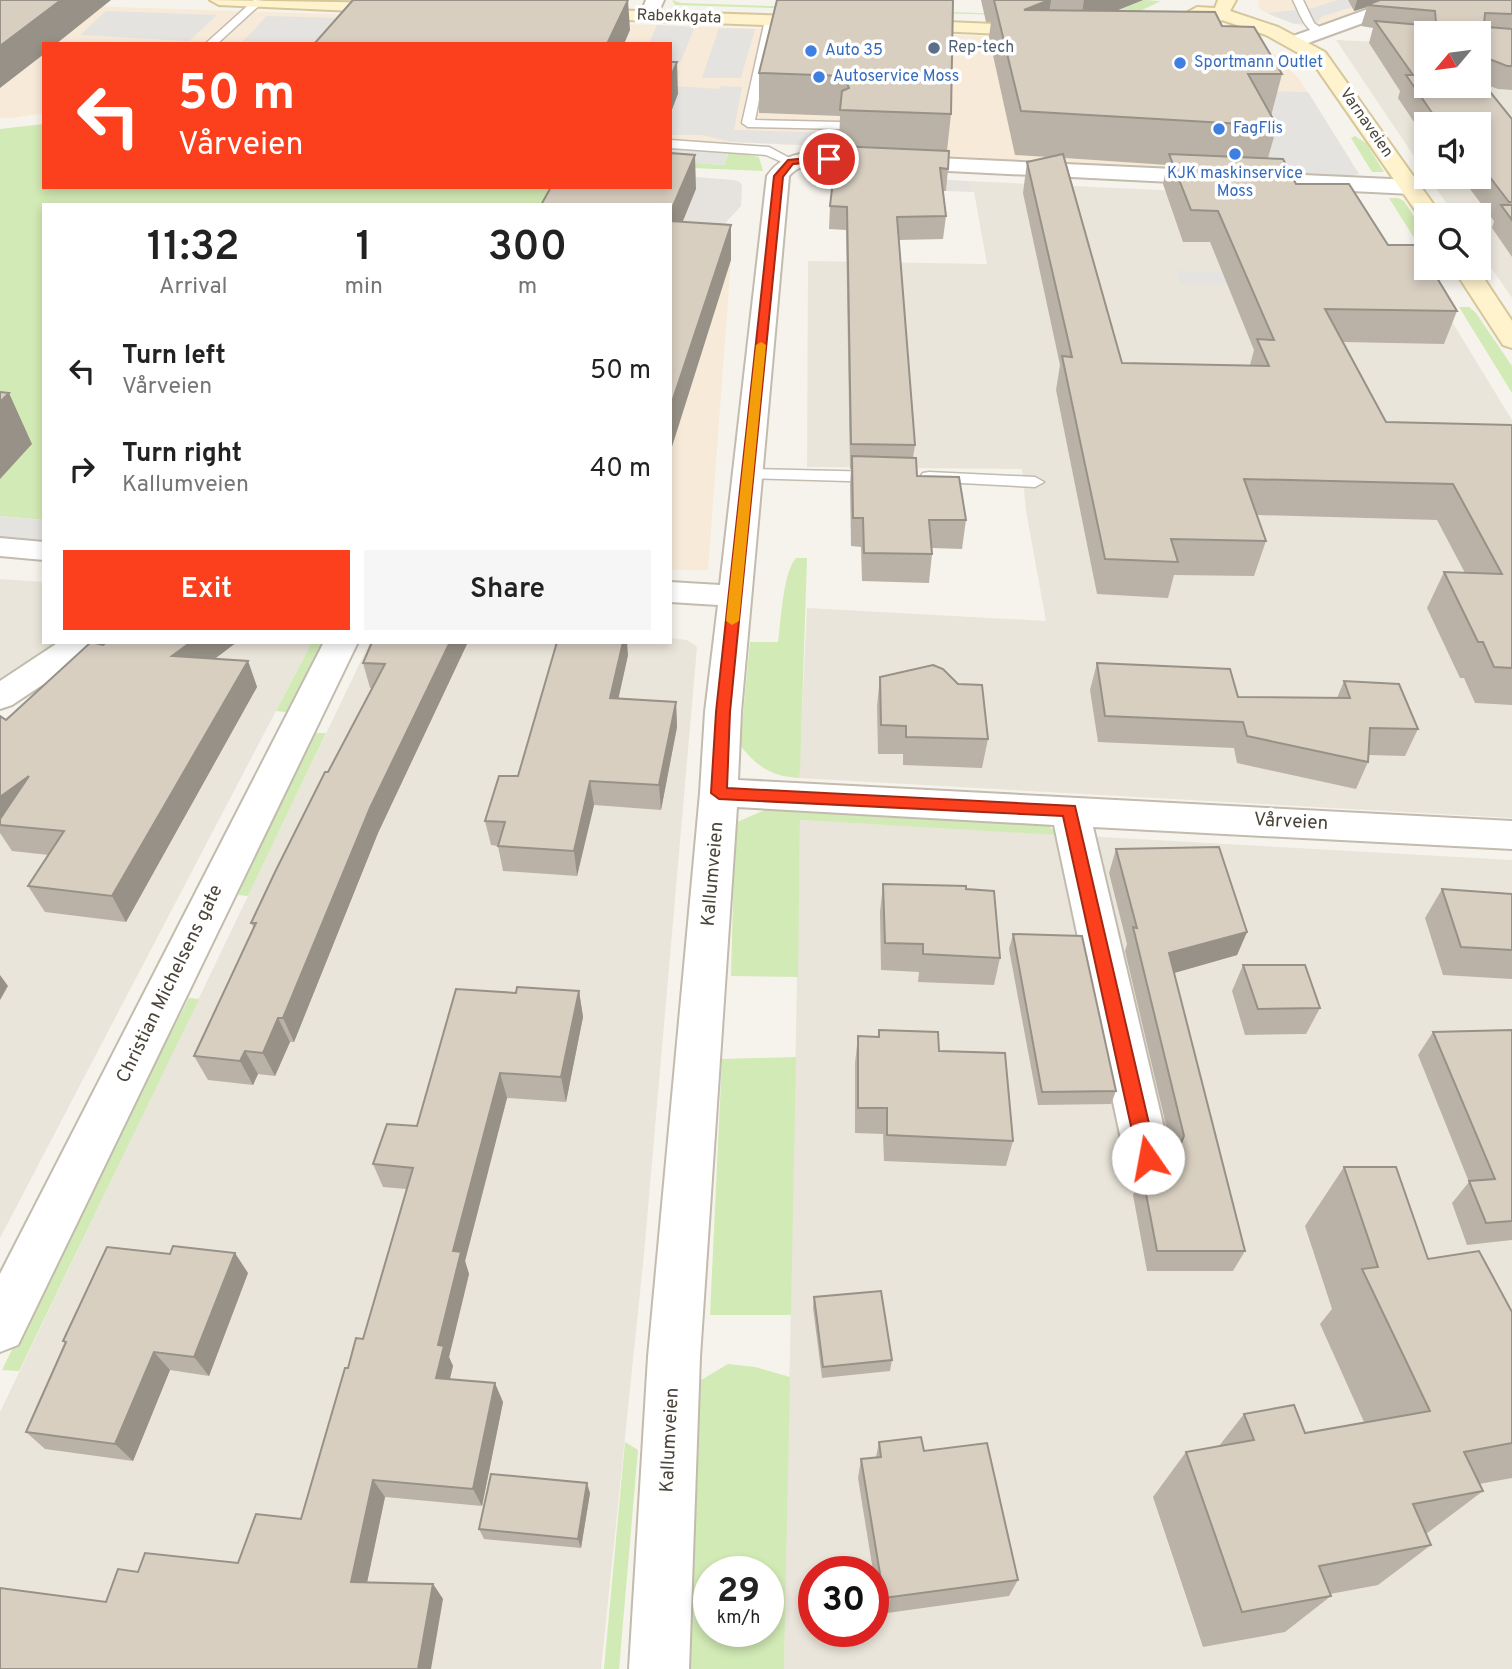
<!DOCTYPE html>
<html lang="en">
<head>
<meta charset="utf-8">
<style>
  :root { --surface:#fff; --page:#f6f6f6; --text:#222; --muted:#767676; --accent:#fc3f1d }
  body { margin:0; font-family:Overpass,sans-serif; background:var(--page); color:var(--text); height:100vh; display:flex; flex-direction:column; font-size:26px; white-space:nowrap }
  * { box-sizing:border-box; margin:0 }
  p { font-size:23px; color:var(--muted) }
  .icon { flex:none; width:38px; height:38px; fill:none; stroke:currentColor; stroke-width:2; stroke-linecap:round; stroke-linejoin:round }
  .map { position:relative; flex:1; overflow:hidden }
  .panel { position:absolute; left:42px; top:203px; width:630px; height:441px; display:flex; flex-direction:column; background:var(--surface); border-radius:0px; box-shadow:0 4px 10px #0003 }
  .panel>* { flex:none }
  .banner { position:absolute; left:42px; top:42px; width:630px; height:147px; border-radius:0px; box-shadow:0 4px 10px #0003; background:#fc3f1d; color:#fff; overflow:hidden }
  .needle { width:46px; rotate:241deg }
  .buttons { position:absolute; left:1414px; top:21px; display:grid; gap:14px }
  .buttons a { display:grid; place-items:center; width:77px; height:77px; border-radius:0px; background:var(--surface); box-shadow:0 4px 10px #0003; font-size:35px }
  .speed { position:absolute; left:693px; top:1556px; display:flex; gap:14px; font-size:35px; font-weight:700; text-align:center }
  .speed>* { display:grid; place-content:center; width:91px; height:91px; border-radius:50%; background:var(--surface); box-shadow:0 4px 10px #0003; line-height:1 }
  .speed small { font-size:18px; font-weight:400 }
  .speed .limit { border:10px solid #d22; background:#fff; color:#111 }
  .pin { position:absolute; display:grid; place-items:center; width:60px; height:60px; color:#fff; margin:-30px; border:4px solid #fff; border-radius:50%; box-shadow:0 2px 7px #0007 }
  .me { position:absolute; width:77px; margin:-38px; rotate:348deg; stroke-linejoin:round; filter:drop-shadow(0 0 5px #0008) }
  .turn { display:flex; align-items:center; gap:24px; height:147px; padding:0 21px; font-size:32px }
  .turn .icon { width:91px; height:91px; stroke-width:2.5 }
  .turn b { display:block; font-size:49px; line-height:60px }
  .eta { display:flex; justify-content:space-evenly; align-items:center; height:119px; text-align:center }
  .eta b { font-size:42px; font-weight:600; line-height:49px }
  .cta { display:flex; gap:14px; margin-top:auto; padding:14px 21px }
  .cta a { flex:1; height:80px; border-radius:0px; background:var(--accent); color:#fff; font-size:28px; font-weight:600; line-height:80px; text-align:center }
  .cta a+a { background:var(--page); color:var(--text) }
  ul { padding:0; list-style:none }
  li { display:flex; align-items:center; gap:21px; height:98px; padding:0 21px }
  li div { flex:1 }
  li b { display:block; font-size:26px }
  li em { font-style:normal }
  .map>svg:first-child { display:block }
  .residential { fill:#eae5da; fill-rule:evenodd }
  .commercial { fill:#f7ead8 }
  .industrial { fill:#e6e2dd }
  .green { fill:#d2eab5; fill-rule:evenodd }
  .parking { fill:#e5e3e0 }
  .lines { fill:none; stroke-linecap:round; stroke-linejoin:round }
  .lane-casing { stroke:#c2bbae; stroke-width:3 }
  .street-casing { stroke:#c2bbae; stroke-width:4 }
  .secondary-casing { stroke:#d6c79b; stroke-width:4 }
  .lane { fill:#fff; fill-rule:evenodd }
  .street { fill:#fff; fill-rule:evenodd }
  .secondary { fill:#fff3cd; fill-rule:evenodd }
  .wall { fill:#bab2a6; fill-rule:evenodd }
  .shaded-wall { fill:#979187 }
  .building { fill:#d8cfc1; stroke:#979187; stroke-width:2 }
  .route { fill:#fc3f1d; stroke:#a42913; stroke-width:2 }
  .slow { fill:#f59e0b }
  .service-dot { fill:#5c6f8a; stroke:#fff; stroke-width:2.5 }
  .shop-dot { fill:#3f7fe0; stroke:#fff; stroke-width:2.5 }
  .labels { text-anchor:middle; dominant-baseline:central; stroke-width:7; stroke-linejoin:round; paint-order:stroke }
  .far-street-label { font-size:16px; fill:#4b4439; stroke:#fff }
  .far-service-label { font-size:16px; fill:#4e5e75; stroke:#fff; text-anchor:start }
  .far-shop-label { font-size:16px; fill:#366cbe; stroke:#fff; text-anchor:start }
  .street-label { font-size:19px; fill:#4b4439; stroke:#fff }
</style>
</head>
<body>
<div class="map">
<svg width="1512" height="1669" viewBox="0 0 1512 1669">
  <rect width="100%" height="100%" fill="#f6f3ec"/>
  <path class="residential" d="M1336 40 1426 44V86H1479L1512 47V298L1479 250V215H1455L1428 177H1479V124H1426V174Z
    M968 181 1265 195 1421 271 1512 420V818L799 778 807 608 1046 621 1026 511 1022 469 807 467 808 261 987 264 974 192Z
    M0 579 44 582V642H55L0 678Z
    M670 638 687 640 697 647 644 1254 601 1669H0V1412L370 642H670Z
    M116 642H312L0 1238V722Z
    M800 820 1512 860V1669H784ZM814 1572H873V1631H814Z"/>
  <path class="commercial" d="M1259 0H1399L1328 25 1303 26 1275 17 1261 10 1258 4Z
    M0 3 1245 45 1276 55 1299 79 1359 174 1229 173 877 155 879 149 731 142 728 152 670 161V44H44V113L13 118H0Z
    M670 257 731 260 708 570H670Z"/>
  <path class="industrial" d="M821 172 968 181 974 192 813 186 814 176Z
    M670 175 734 180 740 182 742 186 741 206 693 258 670 205H528L670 187Z"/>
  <path class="green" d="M672 0 681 3 1101 17 1143 0 1161 1 1136 13 1098 18 675 5Z
    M44 124V187H573L568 205H44V520L0 516V129Z
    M1355 136 1366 143 1384 172H1372L1351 138Z
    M729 151 759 157 763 171 670 167V161L724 165Z
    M1398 198 1404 201 1426 235V257L1389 198Z
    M1459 307H1469L1476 313 1512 366V393Z
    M796 558H807L800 771 799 778C772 777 756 766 740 745L750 642H778C781 621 783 572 796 558Z
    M312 642H322L286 712 276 711Z
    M314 733H326L248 896 238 895Z
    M769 808 1048 825 1058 835 800 820 798 977 731 976 735 823Z
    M189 998 199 999 19 1371 2 1370 118 1133Z
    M796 1057 791 1315H710L722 1059Z
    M728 1364 755 1367 790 1377 784 1669H685L701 1380ZM709 1572H768V1631H709Z
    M625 1442 638 1450 619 1669H604Z"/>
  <path class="parking" d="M1337 0H1373L1321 17 1317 23 1294 24 1267 13 1313 8Z
    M106 11 189 14 217 15 189 41 80 35Z
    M267 16 336 18 313 44H240Z
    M657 25 695 27 680 63 670 62V44H649Z
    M719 28 755 29 741 78H702Z
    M670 70 679 71 675 86 719 89 720 86 742 87 734 130 847 133 846 147 731 142 702 135H670V118L678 95 670 94Z
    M1257 91 1308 92 1359 174 1345 178 1268 176 1237 116Z
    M670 149 728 152 724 165 670 161Z
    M1176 271 1301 273 1373 288 1180 283Z
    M0 516 44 520V545L0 541Z"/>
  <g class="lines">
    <defs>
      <path id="lane" d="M254 0 264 1 217 44H205Z
        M1293 0H1303L1314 23 1325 31V35C1306 36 1300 14 1293 0Z
        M770 17 775 20 755 120 840 122 844 123V129L748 127 742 123 765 20Z
        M670 140 769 147 797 162 791 166 766 155 670 148Z
        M748 469 881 472 890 477 881 482 742 478 739 474 742 470Z
        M929 472 1035 477 1044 482 1035 487 923 481 920 477 923 473Z"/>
      <path id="street" d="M646 0H664L655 20 649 21 640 16Z
        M1393 0H1418L1415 4 1297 47 1291 48 1282 43 1285 39Z
        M829 153 1412 180 1420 182 1423 187 1420 192 1412 194 829 165C813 165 800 163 789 176L741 712 738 780 1512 821V849L1093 827 1171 1158 1165 1173 1148 1179 1131 1173 1125 1158 1054 825 737 807 700 1357 689 1669H629L648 1357 700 793 705 712 718 605 670 602V582L720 585 767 176C783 153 803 152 829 153Z
        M0 538 44 542V560L0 556Z
        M59 642H100L95 650 12 705 0 709V681Z
        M324 642H358L18 1345 0 1352V1274Z"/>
      <path id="secondary" d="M210 0 399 3 408 8 399 13 219 5Z
        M1218 0H1236L1230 11 1278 27 1325 52 1441 215H1426V221L1422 220 1311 60 1266 35 1222 20C1209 29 1173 44 1160 31L1163 27 1202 17 1191 16 1188 12 1197 7 1215 8Z
        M578 9 822 17 831 22 822 27 572 18 569 14Z
        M900 20 1042 26 1051 31 1042 36 894 29 891 25Z
        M1453 268H1477L1512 321V348L1503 345Z"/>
    </defs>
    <use href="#lane" class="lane-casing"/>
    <use href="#street" class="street-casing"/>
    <use href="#secondary" class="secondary-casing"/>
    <use href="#lane" class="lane"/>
    <use href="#street" class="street"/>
    <use href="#secondary" class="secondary"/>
  </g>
  <path class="wall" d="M777 0 951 114 947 151 948 169 946 191H943L946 216 943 239 899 240 915 445 913 458 917 476 966 520 962 549 932 548V554L929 583 862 581 861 547 851 546 850 484 851 469H850L846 230 829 229 830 206 839 146 840 116 759 113V73Z
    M981 0H1143L1116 11 1222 26 1282 74 1271 116 1277 126 1268 158 1296 184 1388 245 1457 311 1444 344 1343 342 1386 422 1512 425V705L1475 703 1464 678H1460L1427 608 1444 572 1465 573 1437 520 1257 515 1266 541 1254 576 1174 575 1168 598 1097 594 1056 390 1060 365 1023 193 1027 162 1048 157 1015 155 989 37 991 22H986ZM1065 158 1167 165 1163 184 1183 242H1210L1254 350 1250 365 1122 363Z
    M1348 0H1512V90L1498 89 1482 83 1512 119V257L1492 228 1494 221 1461 177H1479V124H1426V140L1398 98 1400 91 1369 43 1373 28 1361 26 1367 7 1354 11ZM1426 33H1479V86Z
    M237 642 215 659 248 661 257 687 126 922 45 912 28 886 49 855 12 851 0 833V716L6 720 103 645Z
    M467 644 378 833 294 1042H290L275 1076 258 1074 253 1085 208 1080 194 1056 254 928 251 923 372 688H370L363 663Z
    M628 655 618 699 676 702 677 727 661 810 594 805 577 876 503 871 498 846 491 845 485 821 518 776Z
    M1097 663 1238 697 1337 698 1344 681 1418 729 1405 756 1369 755 1368 762 1356 789 1237 763 1234 748 1098 742 1090 690Z
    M880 677 988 739 982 768 903 765V754H878L877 706Z
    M1116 849 1247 932 1237 955 1174 973 1245 1251 1233 1271H1147L1133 1195 1142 1173 1162 1174 1170 1156 1173 1155 1125 951 1127 944 1109 873Z
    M883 884 966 889 1000 958 994 985 918 982 919 972 881 970 880 912Z
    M1442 889 1512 894V979L1443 975 1425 918Z
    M1013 934 1116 1091 1111 1104 1038 1105 1009 949Z
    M1243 965 1320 1008 1306 1034 1245 1035 1232 991Z
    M579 991 583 1017 566 1102 507 1098 465 1261 469 1274 449 1357 453 1366 450 1379 503 1402 482 1506 385 1497 367 1582 433 1584 443 1599 106 1602 138 1572 238 1563 301 1519 348 1368 363 1339 406 1189 383 1187 373 1164 417 1126 516 993Z
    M879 1030 939 1051 1013 1141 1006 1166 884 1161 883 1134 855 1133V1063L858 1036 878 1037Z
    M1512 1030V1240L1467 1245 1452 1203 1469 1182 1418 1055 1433 1032Z
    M1344 1167 1428 1259 1512 1312V1478L1479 1484 1483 1491 1426 1534 1431 1545 1378 1585 1330 1594 1331 1596 1285 1632 1203 1647 1153 1497 1186 1452 1219 1446 1244 1414 1305 1433 1364 1422 1320 1324 1332 1309 1305 1226Z
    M248 1273 209 1376 170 1370 133 1461 45 1449 26 1432 65 1343 63 1341Z
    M814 1297 892 1360 890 1371 822 1378 813 1308Z
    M879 1442 924 1451 1018 1580 1009 1596 880 1614 858 1478 861 1459 876 1457Z
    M590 1493 581 1548 484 1539 479 1529Z"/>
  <path class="shaded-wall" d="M61 0H111L56 44H44V54L0 88V46Z
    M628 0 630 30 624 44H607Z
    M1049 0H1051L1045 39 1024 10Z
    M1084 0H1143L1080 25Z
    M1357 0H1385L1367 5V7L1354 11Z
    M677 62 678 94 670 115V79Z
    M695 155 696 189 670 253V213Z
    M731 225V260L670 453V408Z
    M9 393 32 444 0 479V402Z
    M191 642H237L183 682 172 656Z
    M450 642H467V644L378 833 294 1042 283 1018 370 808Z
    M623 642H627L628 655 613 723 610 698Z
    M248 661 257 687 126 922 112 896Z
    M676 702 677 727 661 810 659 785Z
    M29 776 0 825V797Z
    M590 781 594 805 577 876 574 851Z
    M1247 932 1237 955 1160 977 1169 953Z
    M0 975 8 986 0 1000Z
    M579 991 583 1017 566 1102 561 1077Z
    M278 1018 290 1042 275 1076 263 1053Z
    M245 1051 258 1074 253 1085 240 1061Z
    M500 1073 507 1098 465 1261 469 1274 449 1357 453 1366 445 1397 436 1378 438 1345 453 1251Z
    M235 1253 248 1273 209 1376 194 1357Z
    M154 1352 170 1370 133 1461 115 1444Z
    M495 1383 503 1402 482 1506 473 1489Z
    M373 1480 385 1497 364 1597 351 1582Z
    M587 1483 590 1493 581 1548 578 1539Z
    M433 1584 443 1599 431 1669H418Z"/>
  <path class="building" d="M0 0H61L0 46Z
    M353 0H628L607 44H314Z
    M777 0H953L951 114 840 110 842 91 849 88 844 76 759 73Z
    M994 0H1049L1024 10 1215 12 1222 26 1254 27 1282 74H1248L1277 126 1021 111Z
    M1380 0H1512V14L1485 13 1484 25 1487 27 1512 29V66H1507L1479 55V33H1426V86H1479V78L1512 119V202H1509L1479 163V124H1449L1445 120H1437L1406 75H1413L1375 21 1433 26 1436 23 1435 11 1367 5Z
    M670 62H677L670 79Z
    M837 146 949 151 948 169 940 168 946 216 897 217 915 445 851 444 847 207 830 206Z
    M670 153 695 155 670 213V205H541L551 187H670Z
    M1063 154 1122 363 1269 366 1257 339 1274 340 1218 211 1191 210 1169 154 1283 159 1296 184H1349L1388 245H1417L1426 260V268H1431L1457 311 1325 309 1386 422 1512 425V668L1494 667 1483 642H1478L1444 572 1502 574 1453 484 1244 479 1266 541 1171 539 1178 562 1105 559 1062 356 1072 357 1027 162Z
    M1501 205H1512V220Z
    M670 221 731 225 670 408Z
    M0 392 9 393 0 402Z
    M852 456 916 458 917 476 959 477 966 520H929L932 554 864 553 863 518H853Z
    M91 642 103 645 107 642H191L172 656 248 661 112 896 28 886 64 831 0 825V819L29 776 0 797V716L6 720Z
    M372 642H450L370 808 283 1018H278L263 1053 245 1051 240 1061 194 1056 256 923H251L276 870 325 772H328L385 664 363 663Z
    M557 642H623L610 698 676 702 659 785 590 781 574 851 498 846 505 822 485 821 499 776H518Z
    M1097 663 1230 669 1238 697 1350 698 1344 681 1399 684 1418 729 1370 728 1368 762 1247 736 1243 722 1105 716Z
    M933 665 943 669 958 684 982 685 988 739 906 737V726L881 725 880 677Z
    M1219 847 1247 932 1169 953 1245 1251H1157L1142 1173 1173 1174 1170 1156 1177 1153 1184 1136 1133 927 1137 928 1116 849Z
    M883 884 966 886V889L994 891 1000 958 923 954V944L885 943Z
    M1442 889 1512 894V950L1461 947Z
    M1013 934 1082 936 1116 1091 1042 1092Z
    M1243 965H1305L1320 1008 1258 1009Z
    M517 987 579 991 561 1077 500 1073 453 1251 461 1252 438 1345 444 1346 436 1378 495 1383 473 1489 373 1480 351 1582 433 1584 418 1669H0V1588L106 1602 118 1569 138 1572 145 1553 238 1563 256 1514 301 1519 345 1368H348L356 1338 363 1339 413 1168 373 1164 387 1124 417 1126 456 989 516 993Z
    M879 1030 938 1032 939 1051 1005 1053 1013 1141 887 1135V1108H858V1036L879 1037Z
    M1512 1030V1221L1486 1223 1469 1181 1495 1179 1433 1032Z
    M1344 1167H1396L1428 1259 1479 1251 1512 1312V1443L1464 1452 1483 1491 1413 1504 1431 1545 1319 1566 1331 1596 1242 1612 1186 1452 1254 1440 1244 1414 1294 1405 1305 1433 1430 1411 1362 1269 1378 1267Z
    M173 1246 235 1253 194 1357 154 1352 115 1444 26 1432 66 1342 63 1341 107 1247 170 1254Z
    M881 1291 892 1360 823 1367 814 1297Z
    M921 1437 924 1451 987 1443 1018 1580 884 1598 861 1459 881 1457 879 1442Z
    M491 1474 587 1483 578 1539 479 1529Z"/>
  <path class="route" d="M829 156 832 157V161L793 164 783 177 730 712 727 788 1075 806 1157 1158 1154 1165 1148 1167 1141 1165 1138 1158 1063 816 719 799 711 793 716 712 774 176 788 160Z"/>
  <path class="slow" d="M761 342 766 345 739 621 732 625 726 621 756 345Z"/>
  <circle class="service-dot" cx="934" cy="48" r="7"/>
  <g class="shop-dot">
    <circle cx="811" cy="51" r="7"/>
    <circle cx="1180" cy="63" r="7"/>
    <circle cx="819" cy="77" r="7"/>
    <circle cx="1219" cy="129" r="7"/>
    <circle cx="1235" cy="154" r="7"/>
  </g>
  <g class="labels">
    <g class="far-street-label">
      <text transform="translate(679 17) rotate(2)">Rabekkgata</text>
      <text transform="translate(1366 123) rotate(55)">Varnaveien</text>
    </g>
    <g class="far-service-label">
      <text x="948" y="48">Rep-tech</text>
    </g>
    <g class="far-shop-label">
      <text x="825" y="51">Auto 35</text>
      <text x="1194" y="63">Sportmann Outlet</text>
      <text x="833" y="77">Autoservice Moss</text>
      <text x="1233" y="129">FagFlis</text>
      <text x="1235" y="174" text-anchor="middle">KJK maskinservice<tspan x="1235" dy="18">Moss</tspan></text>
    </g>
    <g class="street-label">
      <text transform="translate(1291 822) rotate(3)">Vårveien</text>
      <text transform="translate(713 874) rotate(-85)">Kallumveien</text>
      <text transform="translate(170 984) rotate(-64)">Christian Michelsens gate</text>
      <text transform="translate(670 1440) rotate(-87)">Kallumveien</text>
    </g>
  </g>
</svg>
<div class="buttons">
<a><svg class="needle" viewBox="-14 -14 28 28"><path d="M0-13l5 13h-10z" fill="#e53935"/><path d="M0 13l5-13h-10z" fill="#767676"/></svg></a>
<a><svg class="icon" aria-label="sound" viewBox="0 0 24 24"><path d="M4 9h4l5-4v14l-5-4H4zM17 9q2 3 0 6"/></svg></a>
<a><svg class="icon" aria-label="search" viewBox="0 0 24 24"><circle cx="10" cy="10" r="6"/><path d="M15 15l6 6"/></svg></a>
</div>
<div class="speed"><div>29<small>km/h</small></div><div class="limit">30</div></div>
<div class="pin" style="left:829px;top:159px;background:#d93025"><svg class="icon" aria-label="arrive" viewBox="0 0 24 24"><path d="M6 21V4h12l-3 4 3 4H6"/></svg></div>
<svg class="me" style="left:1148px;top:1158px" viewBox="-20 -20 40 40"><circle r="19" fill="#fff"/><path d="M0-13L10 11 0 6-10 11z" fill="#fc3f1d"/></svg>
<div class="banner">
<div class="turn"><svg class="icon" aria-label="left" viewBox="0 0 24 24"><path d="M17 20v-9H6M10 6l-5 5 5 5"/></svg><div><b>50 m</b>Vårveien</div></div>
</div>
<section class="panel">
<div class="eta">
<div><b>11:32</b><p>Arrival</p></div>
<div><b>1</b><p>min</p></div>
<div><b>300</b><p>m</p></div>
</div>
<ul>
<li><svg class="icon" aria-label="left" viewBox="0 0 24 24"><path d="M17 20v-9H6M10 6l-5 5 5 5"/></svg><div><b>Turn left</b><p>Vårveien</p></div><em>50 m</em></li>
<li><svg class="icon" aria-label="right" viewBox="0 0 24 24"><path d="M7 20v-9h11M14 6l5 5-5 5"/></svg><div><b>Turn right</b><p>Kallumveien</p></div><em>40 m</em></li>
</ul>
<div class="cta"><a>Exit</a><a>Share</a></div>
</section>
</div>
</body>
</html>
